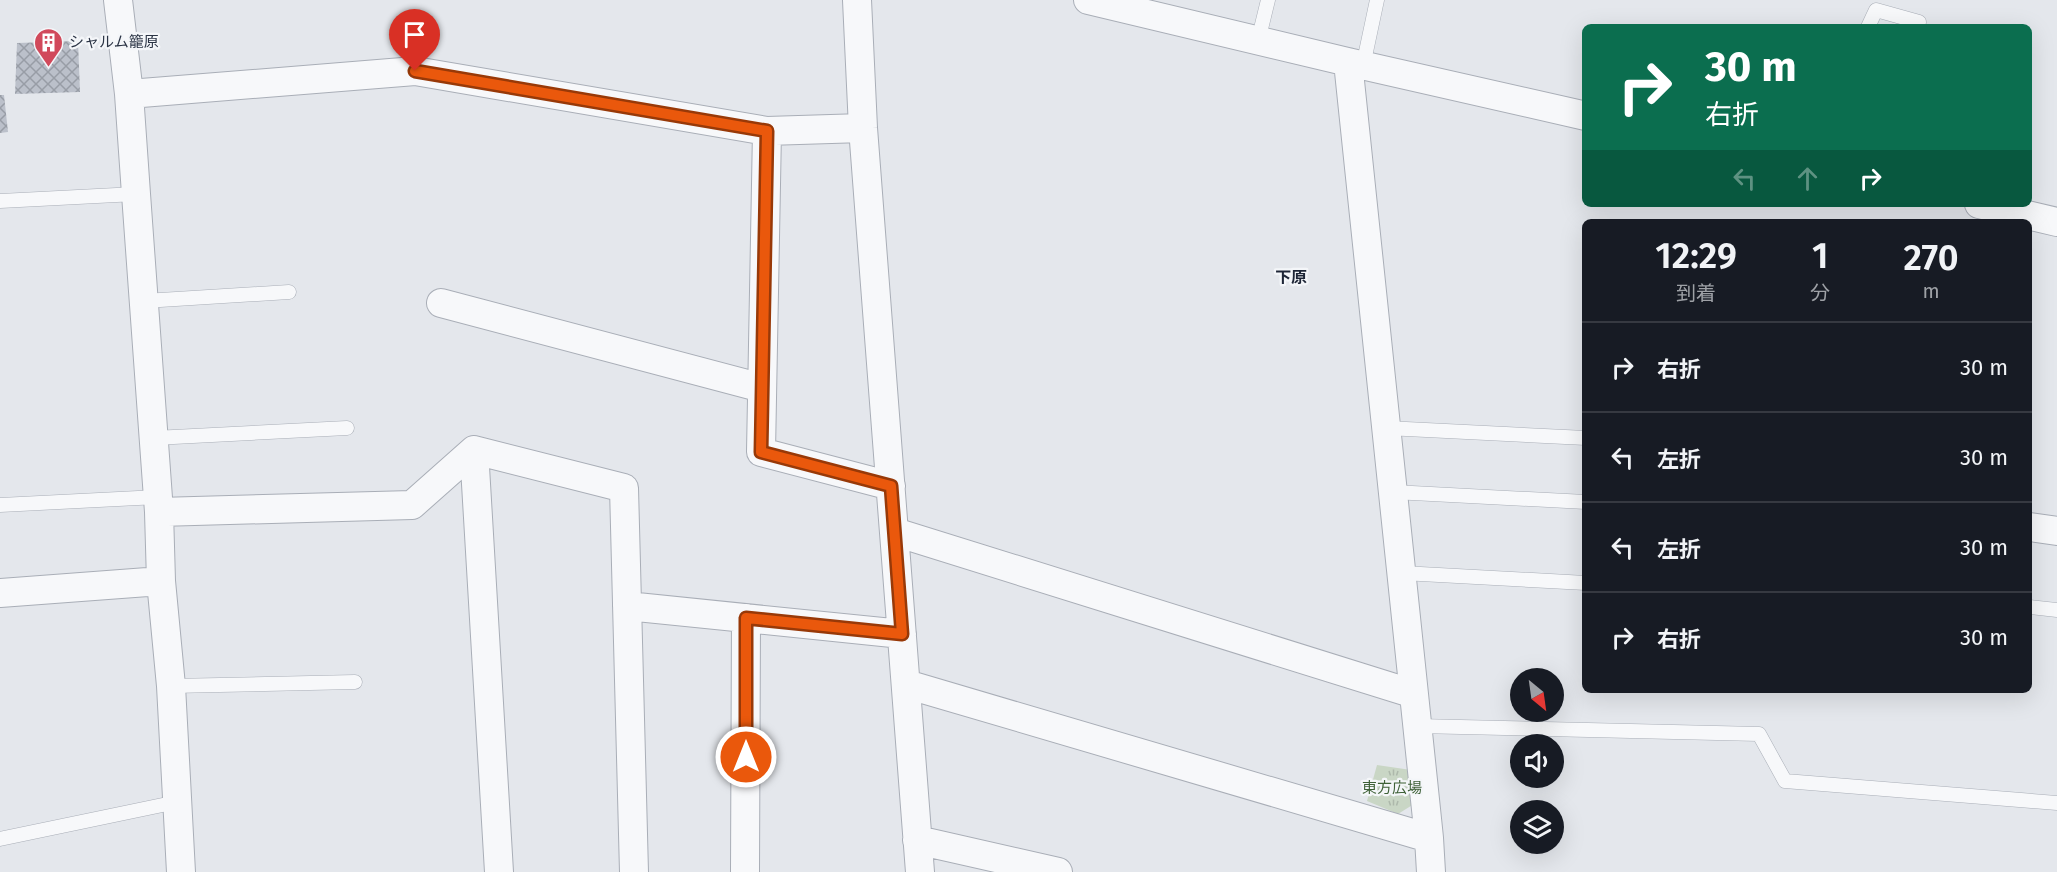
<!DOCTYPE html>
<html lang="ja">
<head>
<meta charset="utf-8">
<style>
  :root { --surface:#171b24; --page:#242831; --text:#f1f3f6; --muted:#9ea1a6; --line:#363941 }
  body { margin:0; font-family:"Fira Sans","Noto Sans JP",sans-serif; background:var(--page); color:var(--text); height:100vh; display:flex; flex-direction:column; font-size:22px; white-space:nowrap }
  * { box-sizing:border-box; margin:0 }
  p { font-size:20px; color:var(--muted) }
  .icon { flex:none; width:33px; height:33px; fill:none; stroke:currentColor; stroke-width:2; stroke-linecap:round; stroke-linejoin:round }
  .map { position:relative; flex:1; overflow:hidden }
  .side { position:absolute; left:1582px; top:219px; width:450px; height:474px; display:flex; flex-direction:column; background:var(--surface); border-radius:9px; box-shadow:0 6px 24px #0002 }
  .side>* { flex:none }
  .top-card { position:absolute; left:1582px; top:24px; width:450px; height:183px; border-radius:9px; box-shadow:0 6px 24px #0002; background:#0b6e4f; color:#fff; overflow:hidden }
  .needle { width:39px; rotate:151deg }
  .fabs { position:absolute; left:1510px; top:668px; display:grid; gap:12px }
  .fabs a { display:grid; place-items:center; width:54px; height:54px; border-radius:50%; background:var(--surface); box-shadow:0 6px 24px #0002; font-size:30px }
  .pin { position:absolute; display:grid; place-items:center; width:51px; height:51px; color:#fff; margin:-62px -26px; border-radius:50% 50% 50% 0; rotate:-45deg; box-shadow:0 0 6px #0007 }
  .pin .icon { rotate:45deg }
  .me { position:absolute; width:66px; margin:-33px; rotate:0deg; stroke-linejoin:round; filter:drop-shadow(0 0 4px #0008) }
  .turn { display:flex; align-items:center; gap:21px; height:126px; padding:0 24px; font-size:27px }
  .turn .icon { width:78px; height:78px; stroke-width:2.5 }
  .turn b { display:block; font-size:42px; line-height:51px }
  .lanes { display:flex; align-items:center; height:57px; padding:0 24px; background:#0003; justify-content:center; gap:30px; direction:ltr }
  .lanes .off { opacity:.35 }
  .eta { display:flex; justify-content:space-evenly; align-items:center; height:102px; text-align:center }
  .eta b { font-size:36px; font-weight:600; line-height:42px }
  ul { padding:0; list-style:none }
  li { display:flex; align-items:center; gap:18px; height:90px; padding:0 24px; border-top:2px solid var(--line) }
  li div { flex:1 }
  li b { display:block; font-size:22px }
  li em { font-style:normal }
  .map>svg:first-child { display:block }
  .park { fill:url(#park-tufts) }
  .building { fill:url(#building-cross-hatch) }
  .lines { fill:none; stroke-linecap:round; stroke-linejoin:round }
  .lane-casing { stroke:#a9aeb7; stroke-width:15 }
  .street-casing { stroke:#a9aeb7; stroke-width:30 }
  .lane { stroke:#f7f8fa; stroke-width:14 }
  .street { stroke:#f7f8fa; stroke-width:28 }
  .route-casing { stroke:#983908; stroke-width:15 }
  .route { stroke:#ea580c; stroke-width:10 }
  .labels { text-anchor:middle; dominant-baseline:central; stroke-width:4.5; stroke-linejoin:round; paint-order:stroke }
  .poi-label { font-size:15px; fill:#2b3445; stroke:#f4f6f9; text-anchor:start }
  .park-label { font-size:15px; fill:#3f6138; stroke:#f4f6f9 }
  .neighbourhood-label { font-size:16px; font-weight:bold; fill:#1d2536; stroke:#f4f6f9 }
</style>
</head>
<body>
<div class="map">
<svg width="2057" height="872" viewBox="0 0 2057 872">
  <defs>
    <pattern id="park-tufts" width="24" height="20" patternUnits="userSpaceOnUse" patternTransform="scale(1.5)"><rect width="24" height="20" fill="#c9d6c5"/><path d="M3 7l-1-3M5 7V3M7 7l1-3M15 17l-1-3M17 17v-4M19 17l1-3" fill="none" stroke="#adb8ab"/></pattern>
    <pattern id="building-cross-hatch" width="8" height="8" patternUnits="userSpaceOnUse" patternTransform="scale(1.5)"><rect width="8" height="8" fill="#bbc0ca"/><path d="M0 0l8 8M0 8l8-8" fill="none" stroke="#989da6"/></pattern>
  </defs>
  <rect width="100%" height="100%" fill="#e4e7ec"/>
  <path class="park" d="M1377 765 1411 770 1414 804 1398 814 1367 801Z"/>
  <path class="building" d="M78 41 80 92 15 94 17 43Z
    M0 95H4L8 132 0 133Z"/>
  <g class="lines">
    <defs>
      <path id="lane" d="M1868 27 1876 10 1919 22 1918 27
        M1258 41 1268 0
        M1363 66 1377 0
        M0 201 136 194
        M144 301 289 292
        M1386 428 1586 438
        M154 438 347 428
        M1393 492 1586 502
        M0 505 158 497
        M1402 573 1586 583
        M2030 607 2057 610
        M171 686 355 682
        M1417 726 1759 734 1785 781 2057 803
        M0 839 177 802"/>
      <path id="street" d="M118 0 129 94 136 194 159 512 161 581 171 686 181 872
        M857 0 863 128 920 872
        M1088 0 1348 62 1586 116
        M1348 62 1429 838 1431 872
        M129 94 415 71 767 131 863 128
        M767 131 761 452 891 486
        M1979 204 2057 222
        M441 303 762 388
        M474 450 499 872
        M159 512 412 505 474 450 624 488 634 872
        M2030 527 2057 531
        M895 532 1414 694
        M0 593 161 581
        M627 606 902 634
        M906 684 1429 838
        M917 840 1058 872
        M745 872 746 618"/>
    </defs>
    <use href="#lane" class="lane-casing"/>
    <use href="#street" class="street-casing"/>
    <use href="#lane" class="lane"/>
    <use href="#street" class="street"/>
  </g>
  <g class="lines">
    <defs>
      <path id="route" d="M415 71 767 131 761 452 891 486 902 634 746 618V757"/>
    </defs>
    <use href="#route" class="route-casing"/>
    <use href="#route" class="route"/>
  </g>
  <defs>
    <symbol id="building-pin" viewBox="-11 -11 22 30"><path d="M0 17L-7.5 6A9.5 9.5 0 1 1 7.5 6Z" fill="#d1495b" stroke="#f4f6f9"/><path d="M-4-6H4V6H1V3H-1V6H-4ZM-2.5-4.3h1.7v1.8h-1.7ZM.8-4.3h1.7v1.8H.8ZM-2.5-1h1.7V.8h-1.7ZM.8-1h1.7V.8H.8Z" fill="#fff"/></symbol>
  </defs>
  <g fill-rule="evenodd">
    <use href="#building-pin" x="32" y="26" width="33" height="45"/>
  </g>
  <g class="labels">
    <g class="poi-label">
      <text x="69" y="42">シャルム籠原</text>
    </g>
    <g class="park-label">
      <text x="1392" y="788">東方広場</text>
    </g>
    <g class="neighbourhood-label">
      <text x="1291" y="277">下原</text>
    </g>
  </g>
</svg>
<div class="fabs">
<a><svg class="needle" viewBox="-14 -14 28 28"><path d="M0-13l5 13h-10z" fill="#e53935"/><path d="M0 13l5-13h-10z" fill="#9ea1a6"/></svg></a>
<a><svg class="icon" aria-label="sound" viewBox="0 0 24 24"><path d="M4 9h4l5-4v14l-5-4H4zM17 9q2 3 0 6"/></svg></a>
<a><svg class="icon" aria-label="layers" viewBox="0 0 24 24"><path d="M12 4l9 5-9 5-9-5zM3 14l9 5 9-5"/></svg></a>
</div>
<div class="pin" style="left:415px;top:71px;background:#d93025"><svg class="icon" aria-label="arrive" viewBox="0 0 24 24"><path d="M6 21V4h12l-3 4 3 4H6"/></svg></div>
<svg class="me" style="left:746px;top:757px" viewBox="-20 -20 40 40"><circle r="17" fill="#ea580c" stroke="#fff" stroke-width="3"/><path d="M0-11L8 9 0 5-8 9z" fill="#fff"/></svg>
<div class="top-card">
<div class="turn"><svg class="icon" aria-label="right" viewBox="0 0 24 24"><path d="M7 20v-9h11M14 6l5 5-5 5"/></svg><div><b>30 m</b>右折</div></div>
<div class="lanes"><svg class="icon off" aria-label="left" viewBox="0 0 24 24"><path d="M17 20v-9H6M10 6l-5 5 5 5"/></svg><svg class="icon off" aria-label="ahead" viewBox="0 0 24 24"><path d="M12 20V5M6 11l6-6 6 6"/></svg><svg class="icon" aria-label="right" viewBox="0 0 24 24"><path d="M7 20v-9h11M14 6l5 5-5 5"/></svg></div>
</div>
<section class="side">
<div class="eta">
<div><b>12:29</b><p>到着</p></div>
<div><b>1</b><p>分</p></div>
<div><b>270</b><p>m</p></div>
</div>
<ul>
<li><svg class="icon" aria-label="right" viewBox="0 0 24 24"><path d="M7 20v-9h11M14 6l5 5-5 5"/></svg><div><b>右折</b></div><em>30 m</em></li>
<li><svg class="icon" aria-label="left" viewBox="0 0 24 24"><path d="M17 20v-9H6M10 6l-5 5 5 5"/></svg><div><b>左折</b></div><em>30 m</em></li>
<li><svg class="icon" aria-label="left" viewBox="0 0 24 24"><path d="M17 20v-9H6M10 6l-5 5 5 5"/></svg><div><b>左折</b></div><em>30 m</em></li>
<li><svg class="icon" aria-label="right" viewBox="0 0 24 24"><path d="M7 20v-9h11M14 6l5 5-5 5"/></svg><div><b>右折</b></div><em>30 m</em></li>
</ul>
</section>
</div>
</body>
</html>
